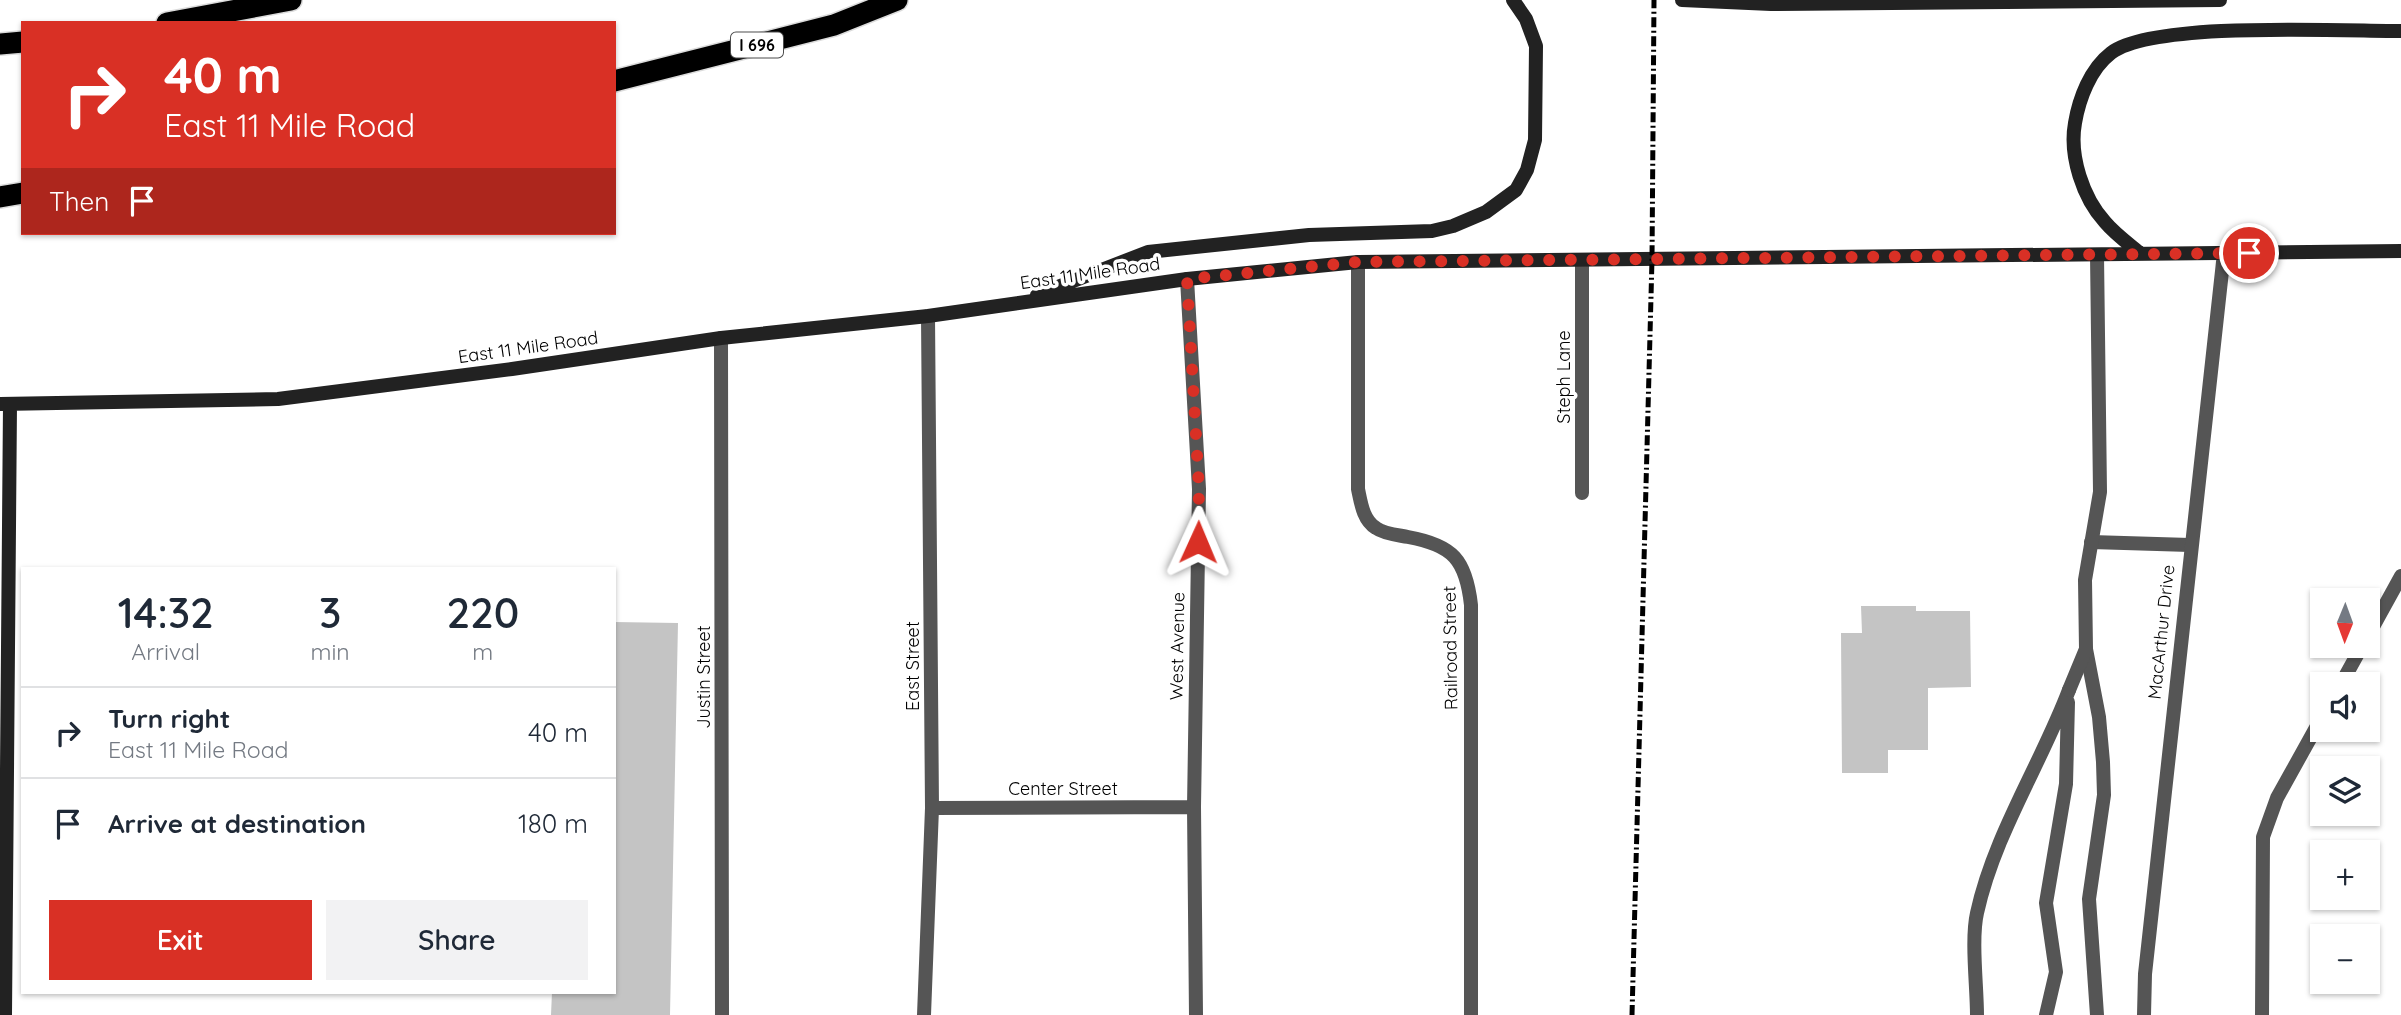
<!DOCTYPE html>
<html lang="en">
<head>
<meta charset="utf-8">
<style>
  :root { --surface:#fff; --page:#f2f2f3; --text:#1f2937; --muted:#747a83; --line:#e0e1e3; --accent:#d93025 }
  body { margin:0; font-family:Quicksand,sans-serif; background:var(--page); color:var(--text); height:100vh; display:flex; flex-direction:column; font-size:26px; white-space:nowrap }
  * { box-sizing:border-box; margin:0 }
  p { font-size:23px; color:var(--muted) }
  .icon { flex:none; width:38px; height:38px; fill:none; stroke:currentColor; stroke-width:2; stroke-linecap:round; stroke-linejoin:round }
  .map { position:relative; flex:1; overflow:hidden }
  .side { position:absolute; left:21px; top:567px; width:595px; height:427px; display:flex; flex-direction:column; background:var(--surface); border-radius:0px; box-shadow:0 2px 5px #0004 }
  .side>* { flex:none }
  .hud { position:absolute; left:21px; top:21px; width:595px; height:214px; border-radius:0px; box-shadow:0 2px 5px #0004; background:#d93025; color:#fff; overflow:hidden }
  .needle { width:46px; rotate:181deg }
  .tools { position:absolute; left:2310px; top:588px; display:grid; gap:14px }
  .tools a { display:grid; place-items:center; width:70px; height:70px; border-radius:0px; background:var(--surface); box-shadow:0 2px 5px #0004; font-size:35px }
  .pin { position:absolute; display:grid; place-items:center; width:60px; height:60px; color:#fff; margin:-30px; border:4px solid #fff; border-radius:50%; box-shadow:0 2px 7px #0007 }
  .me { position:absolute; width:77px; margin:-38px; rotate:1deg; stroke-linejoin:round; filter:drop-shadow(0 0 5px #0008) }
  .turn { display:flex; align-items:center; gap:24px; height:147px; padding:0 28px; font-size:32px }
  .turn .icon { width:91px; height:91px; stroke-width:2.5 }
  .turn b { display:block; font-size:49px; line-height:60px }
  .then { display:flex; align-items:center; height:66px; padding:0 28px; background:#0003; gap:14px; font-size:26px }
  .eta { display:flex; justify-content:space-evenly; align-items:center; height:119px; text-align:center }
  .eta b { font-size:42px; font-weight:600; line-height:49px }
  .button { display:flex; gap:14px; margin-top:auto; padding:14px 28px }
  .button a { flex:1; height:80px; border-radius:0px; background:var(--accent); color:#fff; font-size:28px; font-weight:600; line-height:80px; text-align:center }
  .button a+a { background:var(--page); color:var(--text) }
  ul { padding:0; list-style:none }
  li { display:flex; align-items:center; gap:21px; height:91px; padding:0 28px; border-top:2px solid var(--line) }
  li div { flex:1 }
  li b { display:block; font-size:26px }
  li em { font-style:normal }
  .map>svg:first-child { display:block }
  .building { fill:#c4c4c4 }
  .lines { fill:none; stroke-linecap:round; stroke-linejoin:round }
  .highway-casing { stroke:#dbdbdb; stroke-width:24 }
  .lane { stroke:#555; stroke-width:14 }
  .street { stroke:#555; stroke-width:14 }
  .secondary { stroke:#222; stroke-width:14 }
  .highway { stroke:#000; stroke-width:21 }
  .rail { stroke:#000; stroke-width:5; stroke-dasharray:10 3.5 2 3.5; stroke-linecap:butt }
  .route { stroke:#d93025; stroke-width:12; stroke-dasharray:0 21.6 }
  .labels { text-anchor:middle; dominant-baseline:central; stroke-width:7; stroke-linejoin:round; paint-order:stroke }
  .shield { fill:#fff; stroke:#4c4c4c; stroke-width:2 }
  .shield-label { font-size:16px; font-weight:bold; fill:#000 }
  .street-label { font-size:18px; fill:#000; stroke:#fff }
</style>
</head>
<body>
<div class="map">
<svg width="2401" height="1015" viewBox="0 0 2401 1015">
  <rect width="100%" height="100%" fill="#fff"/>
  <path class="building" d="M1861 606H1916V611H1970L1971 687 1928 688V750H1888V773H1842L1841 633H1862Z
    M614 622 678 623 670 1015H551L552 992H614Z"/>
  <g class="lines">
    <defs>
      <path id="highway" d="M167 23 291 0
        M0 44 23 42
        M614 81 834 25 897 0
        M0 197 23 193"/>
    </defs>
    <use href="#highway" class="highway-casing"/>
    <path class="lane" d="M2091 542 2190 545
      M2368 636 2401 576
      M2086 649 2099 717 2103 762 2104 795 2089 899 2097 1015
      M2341 684 2362 646
      M1977 1015C1977 987 1971 939 1977 913 1994 835 2041 764 2069 690
      M2046 1015 2056 972 2046 903 2066 784 2068 702
      M2262 1015 2263 837 2277 798 2322 717"/>
    <path class="street" d="M1582 261V493
      M1358 262V489C1361 503 1363 520 1376 528 1384 534 1398 535 1408 537 1453 545 1466 560 1471 605V1015
      M1187 279 1199 489 1194 807 1196 1015
      M721 338 722 1015
      M2069 690 2086 649 2085 580 2100 492 2097 255
      M932 808 1194 807
      M924 1015 932 808 928 316
      M2144 1015 2145 974 2224 253"/>
    <path class="secondary" d="M1682 0 1771 4 2220 0
      M2141 254C2129 244 2115 234 2105 222 2083 198 2069 156 2075 123 2079 99 2090 69 2111 53 2153 21 2342 31 2401 31
      M1037 295 1148 252 1309 235 1432 231 1453 226 1486 212 1516 190 1527 170 1535 140 1536 46 1526 19 1513 0
      M0 404 278 399 512 369 721 338 928 316 1187 279 1358 262 2401 251
      M5 1015 10 404"/>
    <use href="#highway" class="highway"/>
    <path class="rail" d="M1632 1015 1652 259 1654 0"/>
  </g>
  <g class="lines">
    <path class="route" d="M1198 542 1199 489 1187 279 1358 262 2249 253"/>
  </g>
  <g class="labels">
    <rect class="shield" x="731" y="32.5" width="52" height="25" rx="5"/>
    <g class="shield-label">
      <text x="757" y="45">I 696</text>
    </g>
    <g class="street-label">
      <text transform="translate(1090 273) rotate(-8)">East 11 Mile Road</text>
      <text transform="translate(528 347) rotate(-8)">East 11 Mile Road</text>
      <text transform="translate(1563 377) rotate(-90)">Steph Lane</text>
      <text transform="translate(2161 632) rotate(-84)">MacArthur Drive</text>
      <text transform="translate(1177 646) rotate(-89)">West Avenue</text>
      <text transform="translate(1450 648) rotate(-91)">Railroad Street</text>
      <text transform="translate(912 666) rotate(-90)">East Street</text>
      <text transform="translate(703 677) rotate(-90)">Justin Street</text>
      <text x="1063" y="788">Center Street</text>
    </g>
  </g>
</svg>
<div class="tools">
<a><svg class="needle" viewBox="-14 -14 28 28"><path d="M0-13l5 13h-10z" fill="#e53935"/><path d="M0 13l5-13h-10z" fill="#747a83"/></svg></a>
<a><svg class="icon" aria-label="sound" viewBox="0 0 24 24"><path d="M4 9h4l5-4v14l-5-4H4zM17 9q2 3 0 6"/></svg></a>
<a><svg class="icon" aria-label="layers" viewBox="0 0 24 24"><path d="M12 4l9 5-9 5-9-5zM3 14l9 5 9-5"/></svg></a>
<a>+</a>
<a>−</a>
</div>
<div class="pin" style="left:2249px;top:253px;background:#d93025"><svg class="icon" aria-label="arrive" viewBox="0 0 24 24"><path d="M6 21V4h12l-3 4 3 4H6"/></svg></div>
<svg class="me" style="left:1198px;top:542px" viewBox="-20 -20 40 40"><path d="M0-17L14 15 0 8-14 15z" fill="#d93025" stroke="#fff" stroke-width="4"/></svg>
<div class="hud">
<div class="turn"><svg class="icon" aria-label="right" viewBox="0 0 24 24"><path d="M7 20v-9h11M14 6l5 5-5 5"/></svg><div><b>40 m</b>East 11 Mile Road</div></div>
<div class="then">Then<svg class="icon" aria-label="arrive" viewBox="0 0 24 24"><path d="M6 21V4h12l-3 4 3 4H6"/></svg></div>
</div>
<section class="side">
<div class="eta">
<div><b>14:32</b><p>Arrival</p></div>
<div><b>3</b><p>min</p></div>
<div><b>220</b><p>m</p></div>
</div>
<ul>
<li><svg class="icon" aria-label="right" viewBox="0 0 24 24"><path d="M7 20v-9h11M14 6l5 5-5 5"/></svg><div><b>Turn right</b><p>East 11 Mile Road</p></div><em>40 m</em></li>
<li><svg class="icon" aria-label="arrive" viewBox="0 0 24 24"><path d="M6 21V4h12l-3 4 3 4H6"/></svg><div><b>Arrive at destination</b></div><em>180 m</em></li>
</ul>
<div class="button"><a>Exit</a><a>Share</a></div>
</section>
</div>
</body>
</html>
